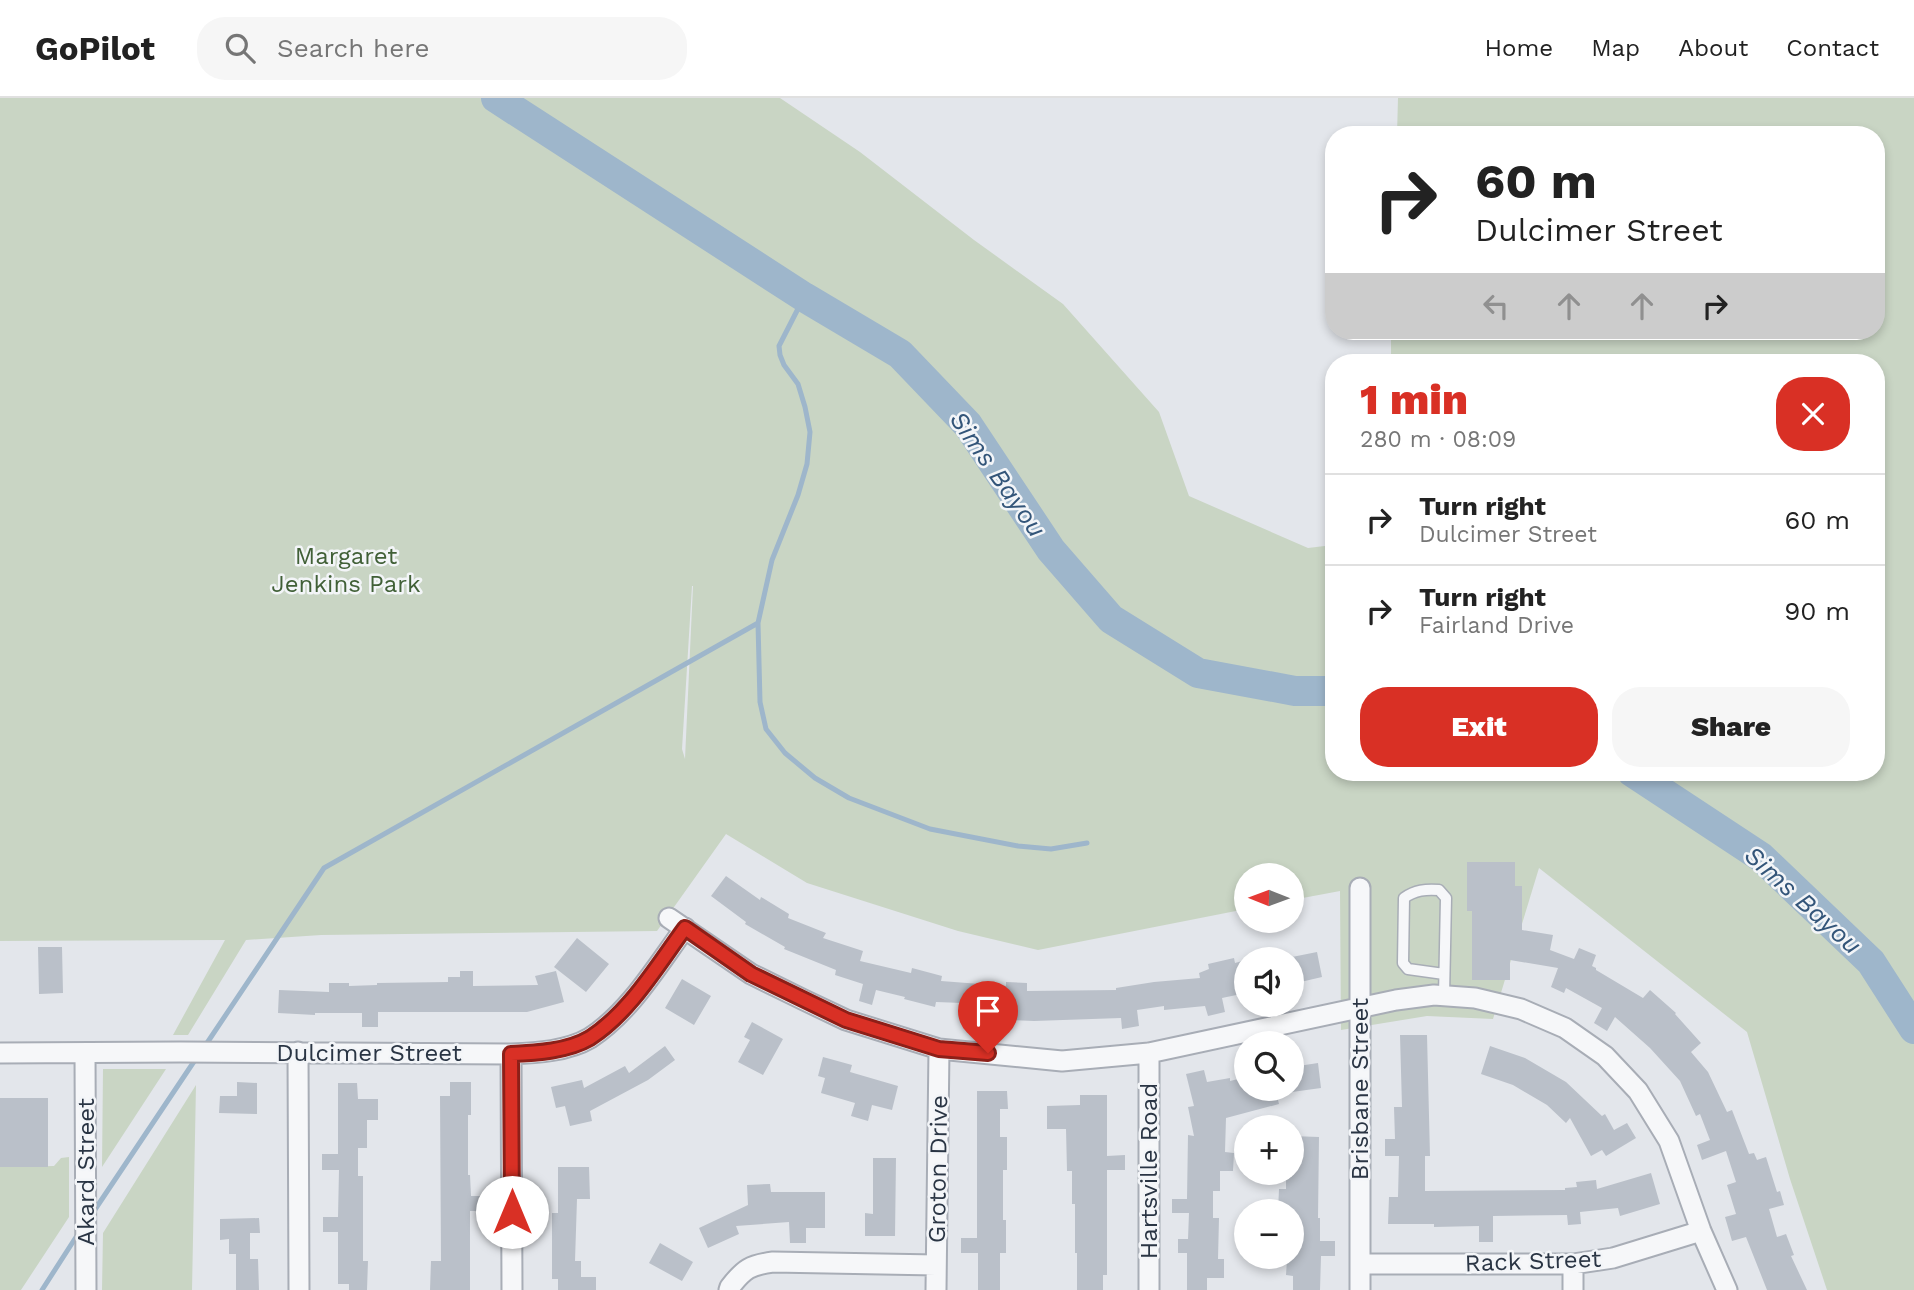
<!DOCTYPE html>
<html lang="en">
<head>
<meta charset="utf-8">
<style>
  :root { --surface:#fff; --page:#f6f6f6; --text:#222; --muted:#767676; --line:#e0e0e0; --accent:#d93025 }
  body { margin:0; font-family:"Work Sans",sans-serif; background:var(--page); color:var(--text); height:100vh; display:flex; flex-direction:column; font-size:26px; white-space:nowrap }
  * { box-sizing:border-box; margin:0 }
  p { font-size:23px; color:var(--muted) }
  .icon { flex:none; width:38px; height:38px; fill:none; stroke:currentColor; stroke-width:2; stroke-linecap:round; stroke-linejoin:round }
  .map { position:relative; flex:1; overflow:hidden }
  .sheet { position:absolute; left:1325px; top:256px; width:560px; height:427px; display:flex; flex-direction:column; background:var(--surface); border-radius:28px; box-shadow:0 4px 10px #0003 }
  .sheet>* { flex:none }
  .banner { position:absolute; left:1325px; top:28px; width:560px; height:214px; border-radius:28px; box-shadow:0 4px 10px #0003; background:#fff; color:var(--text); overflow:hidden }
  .needle { width:46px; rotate:271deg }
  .fabs { position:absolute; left:1234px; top:765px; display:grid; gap:14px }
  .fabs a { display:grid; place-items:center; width:70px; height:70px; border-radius:50%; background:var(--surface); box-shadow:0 4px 10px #0003; font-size:35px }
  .pin { position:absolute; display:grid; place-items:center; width:60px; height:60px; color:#fff; margin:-72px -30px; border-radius:50% 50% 50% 0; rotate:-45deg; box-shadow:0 0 7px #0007 }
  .pin .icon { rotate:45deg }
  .me { position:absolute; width:77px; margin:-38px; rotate:0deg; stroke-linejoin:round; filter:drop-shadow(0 0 5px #0008) }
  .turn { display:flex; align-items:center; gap:24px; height:147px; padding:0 35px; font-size:32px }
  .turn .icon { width:91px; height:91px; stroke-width:2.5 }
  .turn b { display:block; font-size:49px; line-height:60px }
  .lanes { display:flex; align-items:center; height:66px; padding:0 35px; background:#0003; justify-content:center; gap:35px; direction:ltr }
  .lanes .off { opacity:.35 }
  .round { display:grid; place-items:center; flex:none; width:74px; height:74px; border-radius:28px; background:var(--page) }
  .head { display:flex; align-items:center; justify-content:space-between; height:119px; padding:0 35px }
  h1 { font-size:42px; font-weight:800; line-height:52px; color:var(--accent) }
  .button { display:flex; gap:14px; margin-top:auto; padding:14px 35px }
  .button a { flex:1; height:80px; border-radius:28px; background:var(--accent); color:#fff; font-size:28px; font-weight:800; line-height:80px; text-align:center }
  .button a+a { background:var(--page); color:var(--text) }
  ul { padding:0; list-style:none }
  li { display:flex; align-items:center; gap:21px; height:91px; padding:0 35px; border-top:2px solid var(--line) }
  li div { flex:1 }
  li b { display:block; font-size:26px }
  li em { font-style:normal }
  header { display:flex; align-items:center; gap:42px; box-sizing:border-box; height:98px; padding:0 35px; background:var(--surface); border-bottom:2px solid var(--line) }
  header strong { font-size:33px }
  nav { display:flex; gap:38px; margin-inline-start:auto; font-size:24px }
  .search { width:490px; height:63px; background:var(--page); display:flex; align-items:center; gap:18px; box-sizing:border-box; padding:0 24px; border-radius:28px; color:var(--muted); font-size:26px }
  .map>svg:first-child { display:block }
  .green { fill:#c9d5c4; fill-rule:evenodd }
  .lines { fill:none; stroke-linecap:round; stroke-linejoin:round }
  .stream { stroke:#9eb6cb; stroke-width:5 }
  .river { stroke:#9eb6cb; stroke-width:30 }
  .building { fill:#bac0c9 }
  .service-casing { stroke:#a8adb6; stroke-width:13 }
  .minor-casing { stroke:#a8adb6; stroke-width:23 }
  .service { stroke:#f6f7f9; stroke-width:10 }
  .minor { stroke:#f6f7f9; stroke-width:19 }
  .route-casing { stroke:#8d1f18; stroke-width:18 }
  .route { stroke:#d93025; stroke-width:12 }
  .labels { text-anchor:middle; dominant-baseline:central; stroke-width:5; stroke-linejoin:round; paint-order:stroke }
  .park-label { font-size:24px; fill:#416037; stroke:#f3f5f8 }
  .street-label { font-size:24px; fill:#2a3544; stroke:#f3f5f8 }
  .water-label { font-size:26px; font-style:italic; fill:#335579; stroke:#f3f5f8 }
</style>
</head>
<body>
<header>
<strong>GoPilot</strong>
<div class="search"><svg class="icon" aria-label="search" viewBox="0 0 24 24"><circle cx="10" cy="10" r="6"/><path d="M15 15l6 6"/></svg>Search here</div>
<nav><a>Home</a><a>Map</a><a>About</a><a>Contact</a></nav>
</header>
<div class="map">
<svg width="1914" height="1192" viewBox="0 0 1914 1192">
  <rect width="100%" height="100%" fill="#e3e6eb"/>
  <path class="green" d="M0 0H780L860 54 974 142 1063 206 1159 314 1189 398 1308 450 1333 447 1334 674H1876V264H1391V233H1876V37H1397L1398 0H1914V1192H1827L1790 1081 1747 934 1539 770 1493 921 1427 918 1341 932 1340 793 1292 802V777H1246V811L1038 852 958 833 807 785 726 736 657 833 321 837 246 842 188 937H173L225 842 0 843ZM692 488H693L685 661 682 651Z
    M103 971H166L102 1069Z
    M196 987 192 1192H102L103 1135Z
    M69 1059V1119L21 1192H0V1069L54 1068 61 1060Z"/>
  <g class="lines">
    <path class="stream" d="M804 199 779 248 780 257 784 267 798 286 805 309 810 334 807 366 798 397 772 462 758 525 760 604 766 631 785 655 815 680 849 700 930 731 1018 748 1051 751 1087 745
      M205 948 324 770 758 525
      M92 1116 197 959
      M42 1192 78 1136"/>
    <path class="river" d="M496 0 804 199 900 256 968 327 1051 452 1111 521 1198 575 1295 593H1334
      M1632 674 1761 759 1871 864 1914 931"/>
  </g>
  <path class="building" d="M1467 764H1515V788H1522V832L1553 837 1550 852 1574 861 1579 850 1596 857 1592 868 1596 870V872L1643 900 1650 892 1676 915 1675 916 1701 945 1691 954 1708 974 1727 1014 1732 1012 1749 1056 1754 1055 1757 1062 1766 1059 1777 1094 1780 1093 1784 1107 1769 1111 1777 1139 1786 1136 1794 1157 1791 1158 1807 1192H1767L1746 1139 1732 1143 1725 1119 1736 1116 1727 1087 1736 1084 1726 1053 1702 1062 1697 1047 1710 1042 1700 1016 1696 1018 1680 983 1650 950 1615 919 1607 933 1594 925 1602 910 1566 890 1564 895 1551 889 1558 870 1510 862V882H1472V813H1467Z
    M726 778 760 802 761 799 789 816 788 820 826 835 823 840 863 853 860 863 911 875 912 870 942 878 941 883 1006 888V884L1027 885V893L1116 892V890L1154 884 1200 880 1199 875 1209 871 1208 866 1234 860 1235 865 1246 862V895L1222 900 1225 914 1208 918 1205 908 1164 912V908L1137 912 1139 928 1122 931 1121 920 1034 923 990 921V917L961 915 962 905 936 904 935 909 904 901 905 899 876 892 872 907 859 903 863 886 835 877 836 872 784 851 785 849 745 826 746 824 711 798Z
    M577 840 609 866 586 894 554 869Z
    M38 849H62L63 895 39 896Z
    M1317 854 1322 879 1292 886V859Z
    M460 873H473V888L538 887 535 878 556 873 564 904 527 914H378V929H362V915H315V917L278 915 279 892 329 894V885H349V888L377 887V885L448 884V879H460Z
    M682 881 711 898 694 927 665 910Z
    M752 924 783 941 763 977 738 964 750 942 744 939Z
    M1400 937H1427L1430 1058H1425V1093L1565 1092V1090L1577 1089 1576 1084 1596 1082 1597 1091 1651 1075 1660 1106 1620 1118 1618 1110 1580 1114 1581 1126 1568 1127 1567 1117 1493 1118V1144H1479V1128L1434 1129V1126H1388L1389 1099H1398L1399 1058H1385V1041H1395L1394 1009H1402Z
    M665 948 675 962 648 982 590 1013 592 1023 570 1028 565 1008 556 1010 551 989 582 982 584 990 625 968 629 975Z
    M1490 948 1525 960 1566 984 1602 1018 1605 1016 1614 1032 1627 1025 1636 1040 1606 1058 1602 1052 1591 1058 1570 1020 1566 1025 1547 1007 1513 987 1481 976Z
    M823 959 852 967 850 974 898 988 892 1012 872 1007 868 1023 851 1018 855 1005 821 995 825 980 818 978Z
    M1318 965 1321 990 1292 994V969Z
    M1204 972 1207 984 1230 980V983L1246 979V990H1275L1279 1006 1226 1020 1225 1054 1234 1055 1233 1073H1220V1093H1213V1120H1219L1218 1161H1224V1180H1207V1192H1187V1155H1178V1141H1188L1189 1115H1172V1101H1187L1188 1037 1194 1038 1188 1009 1194 1008 1186 976Z
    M237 984 257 985V1016L219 1015 220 998H237Z
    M450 984H471V1017H468V1077H470L471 1098H485V1113H470V1192H430L431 1163H441L440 998H450Z
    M338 985H357L358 1001H378V1022H367V1050H358V1078H363V1163H368L367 1192H349V1186H338V1134H323V1119H338L339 1072H322V1056H338Z
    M977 993H1007L1008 1011H1000V1039H1007V1072H1003V1122H1006V1155H1000V1192H978V1155H961V1140H977Z
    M1080 997H1107V1058L1125 1057V1072H1107V1177H1103V1192H1077V1155H1075V1106H1072V1073H1067L1066 1031H1047V1008L1080 1007Z
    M0 1000H48V1069H0Z
    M1292 1038 1319 1039 1318 1120H1320V1143H1335V1158H1321L1320 1192H1293V1178L1286 1177 1287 1162H1292V1113H1278L1279 1091H1286V1079H1292Z
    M873 1060H896L895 1138H865V1115L873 1116Z
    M558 1069H589L590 1101H577L575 1163H581V1179H596V1192H558V1181H552V1115H558Z
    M770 1086 771 1094H825V1130H806V1145H790L789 1124 736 1128 739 1136 708 1150 699 1130 748 1107 747 1087Z
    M259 1120 260 1135H250V1161H258L259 1192H236V1156H229V1141L220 1142V1121Z
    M660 1145 693 1164 682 1183 649 1165Z"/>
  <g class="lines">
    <defs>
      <path id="service" d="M1444 898 1446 800 1439 792C1426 791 1415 792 1404 800L1403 865 1408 871 1444 876"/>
      <path id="minor" d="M1360 790V1192
        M669 820 751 876 804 902 846 922 939 951 1062 963 1149 955 1396 902 1434 897 1475 900 1521 911 1565 930 1605 958 1638 993 1669 1043 1701 1133 1727 1192
        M298 954 299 1192
        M0 955 180 954 511 956C537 955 568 953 590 940 630 914 657 868 685 830
        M85 955 86 1192
        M511 956 512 1192
        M1360 1166H1573L1613 1160 1701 1133
        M729 1192 730 1189C744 1171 750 1167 773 1164L936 1167
        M936 1192 939 951
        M1149 1192V955
        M1573 1192V1166"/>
    </defs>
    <use href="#service" class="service-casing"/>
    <use href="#minor" class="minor-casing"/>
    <use href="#service" class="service"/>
    <use href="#minor" class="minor"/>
  </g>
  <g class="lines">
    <defs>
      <path id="route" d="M512 1114 511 956C537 955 568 953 590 940 630 914 657 868 685 830L751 876 846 922 939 951 988 955"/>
    </defs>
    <use href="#route" class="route-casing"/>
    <use href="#route" class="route"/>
  </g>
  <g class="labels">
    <g class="park-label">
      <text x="346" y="458">Margaret<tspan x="346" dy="28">Jenkins Park</tspan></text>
    </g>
    <g class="street-label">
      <text x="369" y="955">Dulcimer Street</text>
      <text transform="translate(1360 991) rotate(-90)">Brisbane Street</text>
      <text transform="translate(938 1071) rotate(-89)">Groton Drive</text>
      <text transform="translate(1149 1073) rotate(-90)">Hartsville Road</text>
      <text transform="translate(86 1074) rotate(-90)">Akard Street</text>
      <text transform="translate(1533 1163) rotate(-2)">Rack Street</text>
    </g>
    <g class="water-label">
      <text transform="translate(998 376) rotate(55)">Sims Bayou</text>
      <text transform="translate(1803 802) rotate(42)">Sims Bayou</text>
    </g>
  </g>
</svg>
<div class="fabs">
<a><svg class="needle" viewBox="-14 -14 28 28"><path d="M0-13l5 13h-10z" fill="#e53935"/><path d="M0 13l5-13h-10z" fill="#767676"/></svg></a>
<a><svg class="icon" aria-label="sound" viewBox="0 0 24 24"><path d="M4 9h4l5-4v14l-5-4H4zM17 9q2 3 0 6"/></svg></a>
<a><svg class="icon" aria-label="search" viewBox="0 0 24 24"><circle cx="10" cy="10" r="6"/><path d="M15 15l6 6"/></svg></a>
<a>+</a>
<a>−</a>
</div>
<div class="pin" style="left:988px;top:955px;background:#d93025"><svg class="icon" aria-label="arrive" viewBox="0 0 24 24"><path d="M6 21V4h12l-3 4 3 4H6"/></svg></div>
<svg class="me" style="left:512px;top:1114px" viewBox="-20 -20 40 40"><circle r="19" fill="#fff"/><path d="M0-13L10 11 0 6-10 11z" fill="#d93025"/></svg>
<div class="banner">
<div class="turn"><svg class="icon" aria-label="right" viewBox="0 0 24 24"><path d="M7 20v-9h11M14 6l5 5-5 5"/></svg><div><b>60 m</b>Dulcimer Street</div></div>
<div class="lanes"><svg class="icon off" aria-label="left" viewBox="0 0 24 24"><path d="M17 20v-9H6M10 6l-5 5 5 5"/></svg><svg class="icon off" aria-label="ahead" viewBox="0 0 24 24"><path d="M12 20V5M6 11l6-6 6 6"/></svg><svg class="icon off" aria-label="ahead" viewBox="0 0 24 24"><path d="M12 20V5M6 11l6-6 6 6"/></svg><svg class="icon" aria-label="right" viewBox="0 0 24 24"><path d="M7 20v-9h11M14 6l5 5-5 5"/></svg></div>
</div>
<section class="sheet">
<div class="head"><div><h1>1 min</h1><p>280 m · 08:09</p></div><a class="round" style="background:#d93025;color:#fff"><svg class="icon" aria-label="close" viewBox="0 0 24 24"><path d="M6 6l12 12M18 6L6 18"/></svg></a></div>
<ul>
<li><svg class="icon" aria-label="right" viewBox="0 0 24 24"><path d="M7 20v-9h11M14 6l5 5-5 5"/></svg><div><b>Turn right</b><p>Dulcimer Street</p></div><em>60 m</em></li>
<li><svg class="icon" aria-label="right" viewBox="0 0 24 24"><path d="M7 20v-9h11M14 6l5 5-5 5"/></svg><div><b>Turn right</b><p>Fairland Drive</p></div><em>90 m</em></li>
</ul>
<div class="button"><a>Exit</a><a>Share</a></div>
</section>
</div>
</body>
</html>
